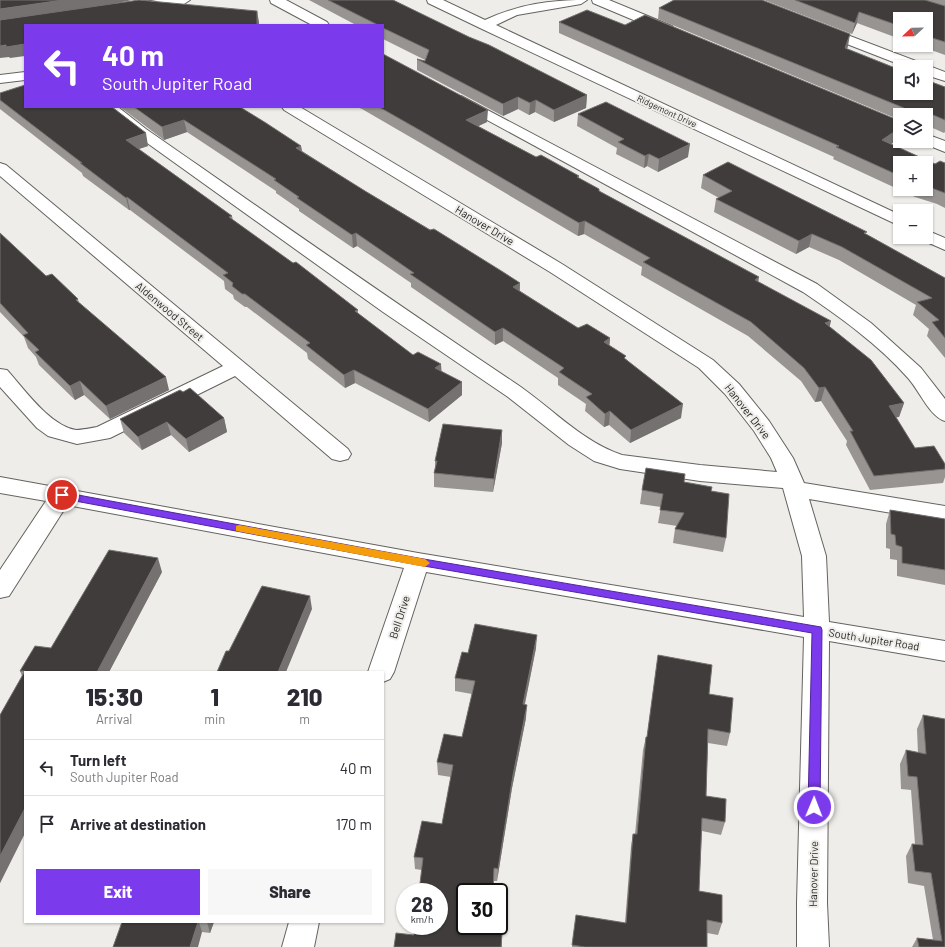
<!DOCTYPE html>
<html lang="en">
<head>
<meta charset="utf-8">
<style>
  :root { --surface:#fff; --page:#f7f7f7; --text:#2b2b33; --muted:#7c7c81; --line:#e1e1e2; --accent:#7c3aed }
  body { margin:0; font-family:Barlow,sans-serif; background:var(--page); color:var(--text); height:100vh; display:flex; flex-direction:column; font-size:15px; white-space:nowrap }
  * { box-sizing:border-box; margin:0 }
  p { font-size:13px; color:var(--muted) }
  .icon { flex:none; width:22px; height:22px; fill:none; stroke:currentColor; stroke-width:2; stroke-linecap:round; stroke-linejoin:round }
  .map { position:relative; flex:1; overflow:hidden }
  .details { position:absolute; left:24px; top:671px; width:360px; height:252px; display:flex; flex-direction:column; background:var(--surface); border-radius:0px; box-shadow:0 1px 3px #0004 }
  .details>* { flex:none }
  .top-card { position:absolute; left:24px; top:24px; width:360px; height:84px; border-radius:0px; box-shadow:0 1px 3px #0004; background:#7c3aed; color:#fff; overflow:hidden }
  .needle { width:26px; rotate:248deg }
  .buttons { position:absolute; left:893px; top:12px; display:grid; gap:8px }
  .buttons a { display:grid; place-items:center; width:40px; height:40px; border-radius:0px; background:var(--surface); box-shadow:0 1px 3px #0004; font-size:20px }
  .speed { position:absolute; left:396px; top:883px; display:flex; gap:8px; font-size:20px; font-weight:700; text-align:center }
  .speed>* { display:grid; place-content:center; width:52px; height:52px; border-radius:50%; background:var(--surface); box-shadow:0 1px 3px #0004; line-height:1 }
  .speed small { font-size:10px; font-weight:400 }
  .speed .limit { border:2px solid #111; border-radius:6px; background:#fff; color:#111 }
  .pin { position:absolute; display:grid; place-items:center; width:34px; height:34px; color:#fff; margin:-17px; border:2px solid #fff; border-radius:50%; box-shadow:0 1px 4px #0007 }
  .me { position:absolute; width:44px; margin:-22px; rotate:1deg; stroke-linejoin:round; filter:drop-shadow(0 0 3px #0008) }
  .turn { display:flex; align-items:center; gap:14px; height:84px; padding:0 12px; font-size:18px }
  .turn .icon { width:52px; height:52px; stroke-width:2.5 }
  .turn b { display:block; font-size:28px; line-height:34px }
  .eta { display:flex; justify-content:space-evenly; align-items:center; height:68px; text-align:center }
  .eta b { font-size:24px; font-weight:800; line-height:28px }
  .primary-button { display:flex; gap:8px; margin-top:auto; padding:8px 12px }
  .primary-button a { flex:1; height:46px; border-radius:0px; background:var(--accent); color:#fff; font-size:16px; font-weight:800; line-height:46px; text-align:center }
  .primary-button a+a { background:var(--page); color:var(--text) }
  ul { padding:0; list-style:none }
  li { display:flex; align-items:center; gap:12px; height:56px; padding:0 12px; border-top:1px solid var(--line) }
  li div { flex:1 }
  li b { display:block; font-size:15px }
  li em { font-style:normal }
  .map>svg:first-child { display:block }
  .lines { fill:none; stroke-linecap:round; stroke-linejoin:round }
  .minor-casing { stroke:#64635f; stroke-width:2 }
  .minor { fill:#fff; fill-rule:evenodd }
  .wall { fill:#989492; fill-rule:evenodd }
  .shaded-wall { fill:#747170 }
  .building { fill:#403c3c; stroke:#747170 }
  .route { fill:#7c3aed; stroke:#51269a }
  .slow { fill:#f59e0b }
  .labels { text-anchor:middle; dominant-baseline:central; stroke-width:4; stroke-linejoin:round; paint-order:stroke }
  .far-street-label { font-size:9px; fill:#282725; stroke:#efede9 }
  .street-label { font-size:11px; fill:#282725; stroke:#efede9 }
</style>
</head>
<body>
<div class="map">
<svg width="945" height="947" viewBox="0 0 945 947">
  <rect width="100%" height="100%" fill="#efede9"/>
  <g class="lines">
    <defs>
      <path id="minor" d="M157 0H190L184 4 136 11 129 7 131 4Z
        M270 0H286L327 22 329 25H312L271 3Z
        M427 0H443L485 20C520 4 550 0 587 0L581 4 517 15 496 25 900 215V226L480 28 428 3Z
        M592 0H609L672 26 674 29 672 32H662L593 3Z
        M821 25 945 72V81L926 75V67H906L816 32 814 29 816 26Z
        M25 72V80L0 83V75Z
        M461 96 817 284 871 323 921 368 945 399V421C930 417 919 390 908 378 878 344 840 317 803 292L456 103 454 100 456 97Z
        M102 107H118L146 129C268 214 389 299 512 381 548 404 580 441 622 455L700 465 777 472 771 458 754 431 725 394 699 368 550 272 284 110 282 107H300L562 264 713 360 739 384 769 421 793 458 804 483 945 506V522L809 499 826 556 829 622 945 641V661L829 641 827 903 829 947H797V903L804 637 426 572 394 672 390 679 383 682V672H368L404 568 67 505 9 596 0 598V570L46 501 0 493V477L418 553 804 617 802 556 783 488 700 481 620 469 594 461 569 445 508 397 383 312 136 135Z
        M926 134 945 141V152L920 142V141H926Z
        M0 163 6 165 348 449 351 454 348 459 340 461 332 459 235 376 110 438 77 444 48 436 37 428 0 387V369L7 370C24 389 50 426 76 430 82 430 91 428 97 427L223 366 0 176Z
        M926 230 945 238V250L920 239 919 237H926Z
        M289 922H319L314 947H282Z"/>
    </defs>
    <use href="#minor" class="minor-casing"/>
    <use href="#minor" class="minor"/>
  </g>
  <path class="wall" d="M309 0H393L587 95 586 108 554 122 535 112 529 115 518 109 503 116 417 70V59L425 61V60L383 39V25H356L339 16Z
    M764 0H945V55L917 45H926V19H900V39L857 23 852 34Z
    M659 8 848 46 847 49 945 87V132L944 133 926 125V115H900V120L658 19Z
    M559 22 625 25 900 121V138L891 144 935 164 945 163V208L937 204 915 197 833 159 834 157 559 33ZM900 163H926V189H900Z
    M0 93 148 146 139 149 232 216 233 220 358 310V314L413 355 441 364V371L462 382V395L429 422 355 383 345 388 308 359 307 353 247 307H245L234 299 233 295 225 289 224 281 130 210H129L83 176 82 173 0 109Z
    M120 107H240L301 146 302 151 365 191 520 283V291L578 328 610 338 609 345 626 359 681 418 630 443 609 425 604 427 585 411 586 404 558 385V378L503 341 495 345 411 287V283L357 246 353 248 299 211V209L276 193V191L187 132 164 140Z
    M357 107H383L487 122 478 126 536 157 579 176V178L599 189V191L759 282 830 327 904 403 899 417H896L915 448 945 464V477L943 483 870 490 846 445 847 441 821 401 815 402 801 381 748 336 641 275 642 267 584 234 578 236 424 145 362 109Z
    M578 114 688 157 658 172 647 166 644 168 616 154 617 148 577 126Z
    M703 175 866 234 945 278V358L927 336 929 329 913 315 916 305 839 260 809 247 796 254 714 212 716 199 719 198 701 188Z
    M0 233 46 276 78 299 79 303 169 390 110 419 84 395 75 400 39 365 36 357 28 348 24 337 0 312Z
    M183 392 224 418 227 432 189 452 171 435 142 450 124 433 120 419Z
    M502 443 493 492 434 487V473L435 469V461Z
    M684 482 711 491 726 538 723 552 673 543 675 529 677 526 658 523 661 507 640 504 642 490Z
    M890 510 945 519V585L897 576V560L890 559V549L886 548V524Z
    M162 572 109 672H25V833L0 883V715L22 676 20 671Z
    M536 648 525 704 526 718 512 788 497 881H494L493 892H465L490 932 502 934V947H394L414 935 422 870 415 869 414 857 442 824 451 777 438 775 437 762 462 737 472 694 455 691V678L468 653Z
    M658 655 709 694 730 733 727 746 708 743 706 796 725 822 721 835 702 831 699 891 722 923 718 935 707 933V947H572L576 915 625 923 631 846 633 834H635L643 750 646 737H647Z
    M923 715 945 947H912L917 938 933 940 924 886 908 883 906 856 912 844H915L911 790 901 789 900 764 906 750 918 753 917 729Z
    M122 922H214L210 933Z"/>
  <path class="shaded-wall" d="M63 0H132L99 7 0 20V9Z
    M257 11 259 22V25H257Z
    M859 12 857 23 852 34 855 23Z
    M850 34 848 46 842 60 845 48Z
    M25 44V56L10 58 9 57 0 58V46Z
    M587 95 586 108 554 122V110Z
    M518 97V109L503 116V104Z
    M536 100 535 112 529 115 530 103Z
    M488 110 487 122 466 132V120Z
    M184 120 187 132 164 140 162 127Z
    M900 128V138L879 152 882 140Z
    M146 133 148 146 129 152 126 140Z
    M690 144 688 157 658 172 659 159Z
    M301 146 303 158 296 148Z
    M649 154 647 166 644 168 645 156Z
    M127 197 130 210H129L126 198Z
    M585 221 584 234 578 236 579 223Z
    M356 233 357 246 353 248 352 235Z
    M812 234 809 247 796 254 799 241Z
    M759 277 757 290 755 280Z
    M520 283 519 296 513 287Z
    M831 321 828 334 825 323Z
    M503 328V341L495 345V332Z
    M610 338 609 352 604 342Z
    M441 364 442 377 435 368Z
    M354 370 355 383 345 388 344 375Z
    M166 377 169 390 110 419 106 406Z
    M80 381 84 395 75 400 70 386Z
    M462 382V395L429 422 428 409Z
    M825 387 821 401 815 402 819 388Z
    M904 403 899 417 885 419 889 406Z
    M683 404 681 418 630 443 631 430Z
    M610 411 609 425 604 427 605 414Z
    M224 418 227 432 189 452 186 439Z
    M167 422 171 435 142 450 138 437Z
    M502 430V443L493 492 494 479Z
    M158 558 162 572 109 672H97Z
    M310 596 312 609 286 672H278Z
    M537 635 536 648 522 717 523 704Z
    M527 705 526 718 512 788 497 881 498 869 513 775Z
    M25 808V833L0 883V856Z
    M198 922H199L202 932 198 947H190Z
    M207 922H214L210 933Z"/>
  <path class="building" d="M0 0H63L0 9Z
    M139 0 257 11V25H25V44L6 47V45L0 46V20Z
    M328 0H393L469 37 489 45 587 95 554 110 536 100 530 103 518 97 503 104 417 59 425 61 429 50 383 28V25H378Z
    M674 0H762L850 34 845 48 900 70V93H926V80L945 87V120L926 112 921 115H904V108L659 8Z
    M795 0H925L945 6V42L926 36V19H900V26L859 12 855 23Z
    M587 10 625 25 645 15 900 121V128L882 140 935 164 940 161 945 163V193L926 186V163H900V176L836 147 839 146 559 22Z
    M383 54 488 110 466 120 536 157 541 155 579 176 577 177 599 189V191L759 277 755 280 831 321 825 323 871 360 904 403 889 406 915 448 934 446 945 464V469L874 476 850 431H853L825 387 819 388 804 368 751 322 643 262 650 258 585 221 579 223 423 132 379 107H383Z
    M25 85V107H112L146 133 126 140 232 216 229 217 293 263 296 262 358 310 355 311 413 355 418 352 441 364 435 368 462 382 428 409 354 370 344 375 306 345 310 343 245 294H242L232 286 233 283 223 275 228 273 127 197 126 198 80 163H82L0 100V93Z
    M606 102 690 144 659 159 649 154 645 156 618 142 624 139 578 114Z
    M134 107H240L266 123 301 146 296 148 365 191 430 230 434 229 503 272 520 283 513 287 578 328 587 324 610 338 604 342 626 356 624 358 683 404 631 430 610 411 605 414 586 397 592 394 559 372 564 368 503 328 495 332 410 274 414 273 356 233 352 235 297 198 299 197 274 180 276 179 184 120 162 127Z
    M728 162 867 232 864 233 945 278V338L932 322 939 320 917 302 932 298 842 247 812 234 799 241 716 199 732 191 703 175Z
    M0 233 46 276 52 274 78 299 76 300 166 377 106 406 80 381 70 386 35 352 39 350 23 335 28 333 0 303Z
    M190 388 224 418 186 439 167 422 138 437 120 419 180 390 183 392Z
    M443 424 502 430 494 479 434 473 437 461H435Z
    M646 468 685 474 684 482 712 487 711 491 729 494 726 538 675 529 684 513 660 510 663 494 642 490Z
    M890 510 945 519V570L902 563V547L896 545 895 535 891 534Z
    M109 550 158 558 97 672H25V808L0 856V715L25 671H20L35 646 51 648Z
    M262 586 310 596 278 672H217L226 651H229Z
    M475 624 537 635 523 704 527 705 513 775 498 869 494 868 493 892H465V926H490L489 932 502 934 501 947H394L396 933 414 935 415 926H439V892H419L423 858 414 857 422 821 442 824 453 765 437 762 444 734 462 737 475 681 455 678 462 652 468 653Z
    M658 655 712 665 709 694 733 698 730 733 708 729 706 796 726 799 725 822 702 818 699 891 722 895V923L707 920V947H585L572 945 576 915 626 923 633 834H637L646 737H647Z
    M923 715 945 719V947H919L917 938 942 941 931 873 915 871 912 844 923 845 917 777 908 776 906 750 926 754Z
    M122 922H198L190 947H113Z"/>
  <path class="route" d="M62 492 418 558 821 627 822 630 820 807 818 811 814 813 810 811 808 807 812 633 418 565 59 498 58 495Z"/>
  <path class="slow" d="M239 525 425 559 430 563 425 567 236 531V526Z"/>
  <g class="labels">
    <g class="far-street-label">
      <text transform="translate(667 111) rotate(25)">Ridgemont Drive</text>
    </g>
    <g class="street-label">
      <text transform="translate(485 225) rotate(31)">Hanover Drive</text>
      <text transform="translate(170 311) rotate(40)">Aldenwood Street</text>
      <text transform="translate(748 411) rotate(52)">Hanover Drive</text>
      <text transform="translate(399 617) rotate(-72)">Bell Drive</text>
      <text transform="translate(874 639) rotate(9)">South Jupiter Road</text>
      <text transform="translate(813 874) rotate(-89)">Hanover Drive</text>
    </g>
  </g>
</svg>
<div class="buttons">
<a><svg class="needle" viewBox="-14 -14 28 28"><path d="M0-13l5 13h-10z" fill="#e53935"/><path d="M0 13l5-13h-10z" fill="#7c7c81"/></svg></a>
<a><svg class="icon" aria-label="sound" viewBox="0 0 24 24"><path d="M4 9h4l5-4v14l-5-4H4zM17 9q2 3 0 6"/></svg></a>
<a><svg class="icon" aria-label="layers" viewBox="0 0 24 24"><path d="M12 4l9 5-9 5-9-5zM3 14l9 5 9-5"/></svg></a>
<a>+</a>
<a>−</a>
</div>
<div class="speed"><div>28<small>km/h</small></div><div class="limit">30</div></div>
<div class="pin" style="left:62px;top:495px;background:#d93025"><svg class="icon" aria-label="arrive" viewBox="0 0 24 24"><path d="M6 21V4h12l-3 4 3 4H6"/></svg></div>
<svg class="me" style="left:814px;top:807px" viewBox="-20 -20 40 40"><circle r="17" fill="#7c3aed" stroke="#fff" stroke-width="3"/><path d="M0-11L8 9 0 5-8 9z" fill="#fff"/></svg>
<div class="top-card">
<div class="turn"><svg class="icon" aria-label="left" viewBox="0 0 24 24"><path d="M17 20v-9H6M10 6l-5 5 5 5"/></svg><div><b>40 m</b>South Jupiter Road</div></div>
</div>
<section class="details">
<div class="eta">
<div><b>15:30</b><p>Arrival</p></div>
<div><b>1</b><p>min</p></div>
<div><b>210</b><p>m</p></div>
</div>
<ul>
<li><svg class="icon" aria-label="left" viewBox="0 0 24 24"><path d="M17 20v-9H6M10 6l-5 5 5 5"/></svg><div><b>Turn left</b><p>South Jupiter Road</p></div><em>40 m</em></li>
<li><svg class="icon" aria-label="arrive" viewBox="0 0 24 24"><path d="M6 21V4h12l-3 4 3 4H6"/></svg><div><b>Arrive at destination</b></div><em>170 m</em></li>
</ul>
<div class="primary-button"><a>Exit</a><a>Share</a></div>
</section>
</div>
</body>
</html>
